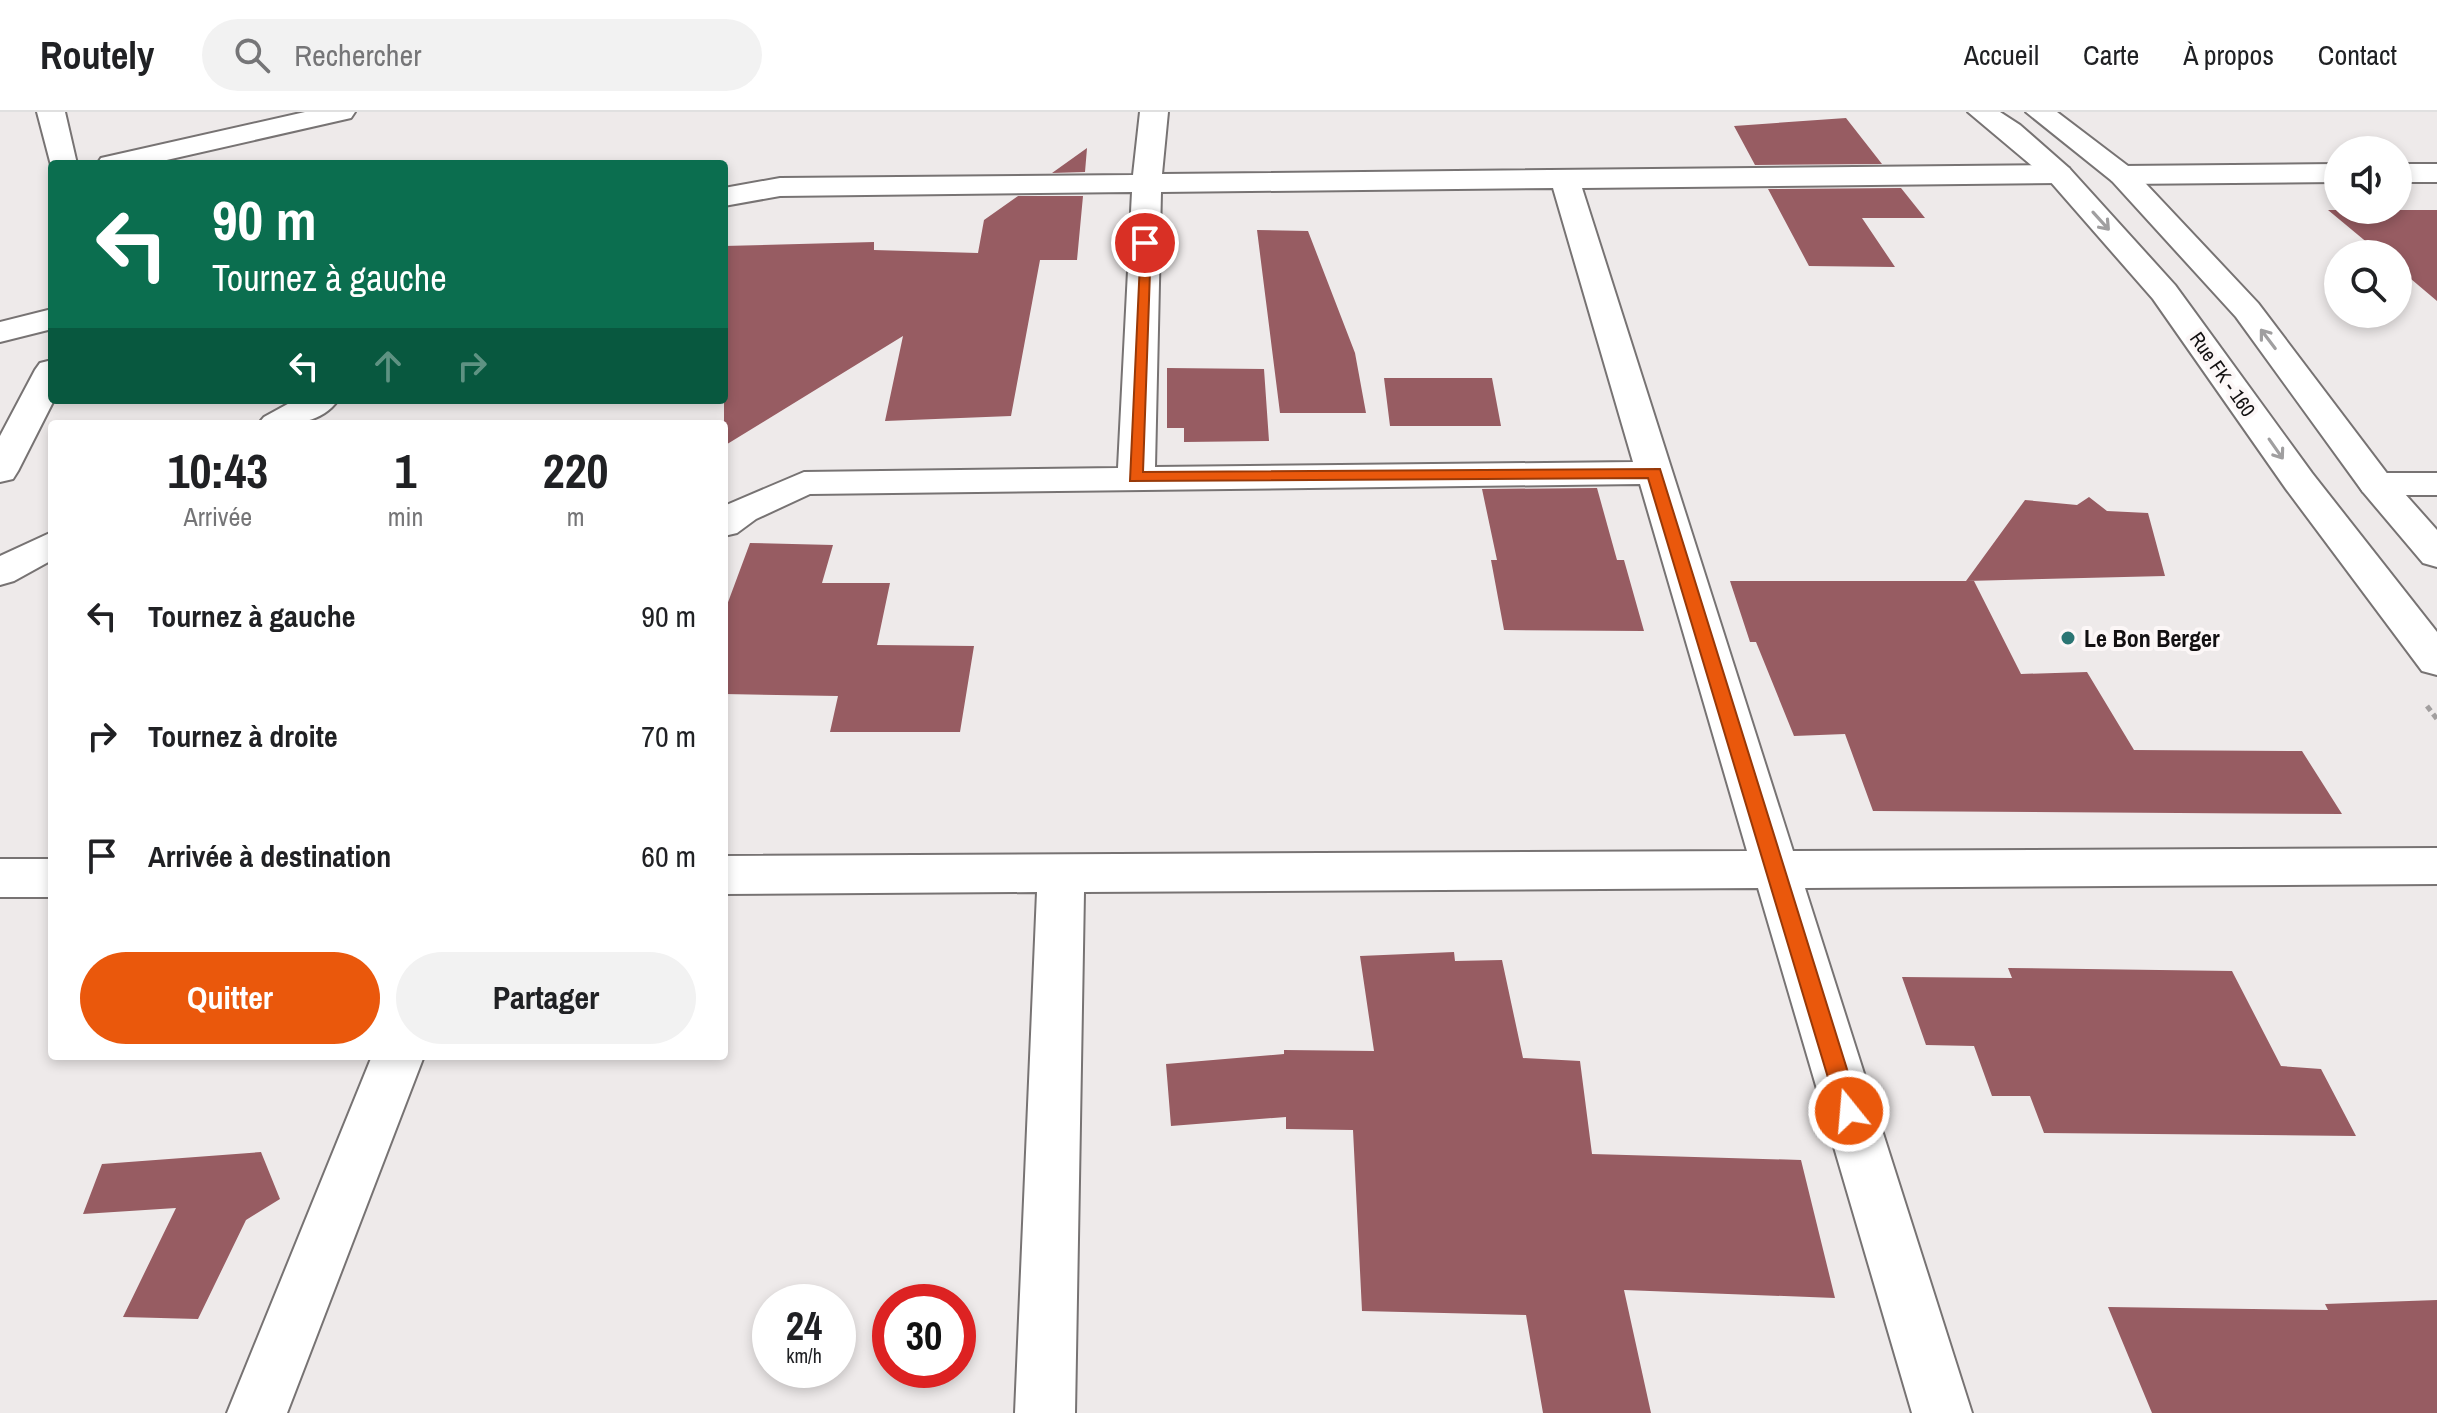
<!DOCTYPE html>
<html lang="fr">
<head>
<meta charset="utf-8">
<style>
  :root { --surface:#fff; --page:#f2f2f2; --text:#202124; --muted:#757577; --line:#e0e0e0; --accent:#ea580c }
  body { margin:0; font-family:"Archivo Narrow",sans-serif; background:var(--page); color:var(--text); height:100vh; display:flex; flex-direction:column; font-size:30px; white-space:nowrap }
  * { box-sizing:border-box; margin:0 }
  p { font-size:26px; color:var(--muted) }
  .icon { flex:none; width:44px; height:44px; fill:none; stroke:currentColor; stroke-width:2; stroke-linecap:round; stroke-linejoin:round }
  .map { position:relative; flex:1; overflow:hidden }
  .sheet { position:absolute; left:48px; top:308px; width:680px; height:640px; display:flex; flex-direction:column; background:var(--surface); border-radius:8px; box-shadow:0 4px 12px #0003 }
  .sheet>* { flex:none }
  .guide { position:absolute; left:48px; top:48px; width:680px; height:244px; border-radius:8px; box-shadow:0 4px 12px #0003; background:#0b6e4f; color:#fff; overflow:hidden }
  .tools { position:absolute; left:2324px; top:24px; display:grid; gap:16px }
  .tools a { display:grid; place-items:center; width:88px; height:88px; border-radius:50%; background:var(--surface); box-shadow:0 4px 12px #0003; font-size:40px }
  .speed { position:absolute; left:752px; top:1172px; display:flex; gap:16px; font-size:40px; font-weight:700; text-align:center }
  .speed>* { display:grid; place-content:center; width:104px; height:104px; border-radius:50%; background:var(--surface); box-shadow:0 4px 12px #0003; line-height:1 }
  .speed small { font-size:20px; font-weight:400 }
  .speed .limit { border:12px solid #d22; background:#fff; color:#111 }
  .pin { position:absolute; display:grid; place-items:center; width:68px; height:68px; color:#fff; margin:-34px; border:4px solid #fff; border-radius:50%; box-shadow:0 2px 8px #0007 }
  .me { position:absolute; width:88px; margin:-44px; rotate:343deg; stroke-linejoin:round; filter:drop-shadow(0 0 6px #0008) }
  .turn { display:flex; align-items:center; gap:28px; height:168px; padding:0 32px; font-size:36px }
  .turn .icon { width:104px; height:104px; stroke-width:2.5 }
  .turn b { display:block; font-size:56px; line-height:68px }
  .lanes { display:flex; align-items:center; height:76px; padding:0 32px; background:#0003; justify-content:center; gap:40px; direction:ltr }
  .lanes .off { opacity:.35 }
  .eta { display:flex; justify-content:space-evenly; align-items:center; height:136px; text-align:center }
  .eta b { font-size:48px; font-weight:700; line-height:56px }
  .button { display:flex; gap:16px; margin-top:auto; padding:16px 32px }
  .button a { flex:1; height:92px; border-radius:48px; background:var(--accent); color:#fff; font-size:32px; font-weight:700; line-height:92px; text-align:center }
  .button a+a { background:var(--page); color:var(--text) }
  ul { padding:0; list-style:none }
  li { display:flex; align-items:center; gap:24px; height:120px; padding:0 32px }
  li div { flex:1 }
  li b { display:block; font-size:30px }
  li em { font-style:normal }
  header { display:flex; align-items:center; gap:48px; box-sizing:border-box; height:112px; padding:0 40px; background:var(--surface); border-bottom:2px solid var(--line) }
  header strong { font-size:38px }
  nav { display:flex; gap:44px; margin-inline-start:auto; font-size:28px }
  .search { width:560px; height:72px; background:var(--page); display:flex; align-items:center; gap:20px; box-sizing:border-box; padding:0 28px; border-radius:44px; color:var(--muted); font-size:30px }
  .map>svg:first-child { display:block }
  .building { fill:#975c62 }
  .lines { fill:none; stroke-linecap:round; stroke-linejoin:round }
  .minor-casing { stroke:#777373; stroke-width:4 }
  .secondary-casing { stroke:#777373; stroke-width:4 }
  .path { stroke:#a29f9f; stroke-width:5; stroke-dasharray:6 4; stroke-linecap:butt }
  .minor { fill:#fff; fill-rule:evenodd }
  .secondary { fill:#fff; fill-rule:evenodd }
  .oneway { stroke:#a09fa0 }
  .route { fill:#ea580c; stroke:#983908; stroke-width:2 }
  .poi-dot { fill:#2b7573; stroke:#fcf7f7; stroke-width:3 }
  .labels { text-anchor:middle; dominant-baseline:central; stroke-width:8; stroke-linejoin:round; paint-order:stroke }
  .far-street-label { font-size:20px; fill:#121011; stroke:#fcf7f7 }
  .poi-label { font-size:24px; font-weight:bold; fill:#121011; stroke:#fcf7f7; text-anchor:start }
</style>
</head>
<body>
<header>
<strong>Routely</strong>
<div class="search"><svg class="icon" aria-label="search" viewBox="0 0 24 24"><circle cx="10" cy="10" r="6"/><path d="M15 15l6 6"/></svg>Rechercher</div>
<nav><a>Accueil</a><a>Carte</a><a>À propos</a><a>Contact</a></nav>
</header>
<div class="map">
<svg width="2437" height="1301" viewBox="0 0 2437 1301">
  <rect width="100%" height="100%" fill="#eeeaea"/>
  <path class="building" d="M1846 6 1882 52 1755 53 1734 14Z
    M1087 36 1085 60 1052 61Z
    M1901 76 1925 106H1862L1895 155 1809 154 1768 77Z
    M1018 84H1083L1077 148H1040L1011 304 885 309 903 224 724 334V134L874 130V138L978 141 984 108Z
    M2328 98H2437V189L2398 156V142H2381Z
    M1257 118 1308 119 1355 241 1366 301H1280Z
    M1167 256 1264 257 1269 329 1184 330V316H1167Z
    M1384 266H1492L1501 314H1390Z
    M1597 376 1617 448H1624L1644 519 1504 518 1491 448H1497L1482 377Z
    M2089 385 2107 399 2148 401 2165 464 1966 469 2025 388 2077 393Z
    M750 431 833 433 822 471H890L877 533 974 534 960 620H830L838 584 724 582V501Z
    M1730 469H1974L2021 562 2087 560 2134 638 2302 639 2342 702 1873 699 1845 622 1794 624 1756 530H1750Z
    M1454 840 1455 849 1502 848 1523 946 1580 949 1592 1042 1801 1048 1835 1186 1624 1178 1651 1301H1543L1526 1203 1362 1199 1353 1018 1286 1017V1005L1171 1014 1166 952 1284 942V938L1374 939 1360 844Z
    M2008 856 2232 859 2281 954 2321 957 2356 1024 2044 1021 2030 984H1992L1974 934 1926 933 1902 865 2012 866Z
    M261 1040 280 1087 246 1108 198 1207 123 1205 176 1096 83 1102 102 1052Z
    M2437 1188V1301H2152L2108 1195 2328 1198 2325 1192Z"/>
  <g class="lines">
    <defs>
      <path id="minor" d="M37 0H65L77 52H52V57Z
        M305 0H355L351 6 149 52H97L101 46Z
        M1140 0H1168L1162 62 2059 53 2069 56 2073 62 2069 68 2059 71 1582 76 1793 739 2437 736V772L1805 776 1972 1301H1912L1758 776 1084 780 1075 1301H1015L1037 780 724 782V744L1747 739 1640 372 810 382 756 407 737 421 724 424V394L804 360 1118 356 1132 80 780 84 724 94V76L780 66 1133 63ZM1553 76 1633 350 1155 355 1161 80Z
        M2338 52V70L2122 72 2112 69 2108 63 2112 57 2122 54Z
        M2398 52H2437V70H2398Z
        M52 197V217L0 230V210Z
        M52 248 54 288 18 359 13 367 0 370V324L35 258 40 251Z
        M295 288H338C320 314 287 312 258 312L264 305Z
        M2376 361H2437V383H2376L2363 380 2358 372 2363 364Z
        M52 420V448L14 469 0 473V444Z
        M0 747H52V785H0Z
        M372 944H424L287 1301H227Z"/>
      <path id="secondary" d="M1968 0H2000L2020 13 2069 56 2175 173 2312 361 2437 520V563L2422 559 2286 377 2153 187 2049 68Z
        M2026 0H2057L2132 57 2258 191 2389 364 2437 418V455L2423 451 2363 380 2236 205 2112 69Z"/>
    </defs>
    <use href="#minor" class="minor-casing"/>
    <use href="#secondary" class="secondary-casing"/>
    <path class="path" d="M2427 594 2437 607"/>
    <use href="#minor" class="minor"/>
    <use href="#secondary" class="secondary"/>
  </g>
  <defs><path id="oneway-shaft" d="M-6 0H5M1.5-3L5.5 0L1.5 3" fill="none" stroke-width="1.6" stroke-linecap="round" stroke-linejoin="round" transform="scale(2)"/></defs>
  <g class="oneway">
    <use href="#oneway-shaft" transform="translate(2101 109) rotate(48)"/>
    <use href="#oneway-shaft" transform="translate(2268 227) rotate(-127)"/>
    <use href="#oneway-shaft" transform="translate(2276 337) rotate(55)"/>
  </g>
  <path class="route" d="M1141 128 1151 131 1143 360 1660 357 1860 999 1857 1006 1849 1009 1841 1006 1838 999 1648 366 1130 369Z"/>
  <circle class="poi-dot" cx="2068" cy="526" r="8"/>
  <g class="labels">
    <g class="far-street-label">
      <text transform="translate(2223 262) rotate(55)">Rue FK - 160</text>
    </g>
    <g class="poi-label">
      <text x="2084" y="526">Le Bon Berger</text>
    </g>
  </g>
</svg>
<div class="tools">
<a><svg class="icon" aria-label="sound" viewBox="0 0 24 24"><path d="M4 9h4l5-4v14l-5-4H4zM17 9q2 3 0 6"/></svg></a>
<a><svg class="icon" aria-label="search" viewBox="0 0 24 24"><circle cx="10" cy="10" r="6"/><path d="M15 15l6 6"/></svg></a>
</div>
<div class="speed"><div>24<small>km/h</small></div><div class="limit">30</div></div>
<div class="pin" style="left:1145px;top:131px;background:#d93025"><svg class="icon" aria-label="arrive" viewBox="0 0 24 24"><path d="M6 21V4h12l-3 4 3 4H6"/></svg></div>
<svg class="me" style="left:1849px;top:999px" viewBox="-20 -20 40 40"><circle r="17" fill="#ea580c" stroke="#fff" stroke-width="3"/><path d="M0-11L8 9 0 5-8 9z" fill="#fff"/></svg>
<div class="guide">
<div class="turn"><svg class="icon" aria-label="left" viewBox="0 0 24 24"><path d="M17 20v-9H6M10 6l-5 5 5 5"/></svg><div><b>90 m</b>Tournez à gauche</div></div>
<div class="lanes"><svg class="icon" aria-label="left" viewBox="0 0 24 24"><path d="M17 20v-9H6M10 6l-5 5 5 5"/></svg><svg class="icon off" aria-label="ahead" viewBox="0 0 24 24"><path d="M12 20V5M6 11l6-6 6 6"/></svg><svg class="icon off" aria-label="right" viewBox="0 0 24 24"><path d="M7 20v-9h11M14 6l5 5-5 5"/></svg></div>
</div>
<section class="sheet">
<div class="eta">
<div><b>10:43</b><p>Arrivée</p></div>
<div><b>1</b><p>min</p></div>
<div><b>220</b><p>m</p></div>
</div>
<ul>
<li><svg class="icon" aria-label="left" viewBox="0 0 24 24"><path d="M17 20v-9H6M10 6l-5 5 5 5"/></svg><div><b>Tournez à gauche</b></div><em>90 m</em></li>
<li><svg class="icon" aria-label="right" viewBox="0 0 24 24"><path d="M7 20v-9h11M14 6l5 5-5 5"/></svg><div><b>Tournez à droite</b></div><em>70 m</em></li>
<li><svg class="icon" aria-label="arrive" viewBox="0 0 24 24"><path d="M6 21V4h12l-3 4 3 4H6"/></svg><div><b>Arrivée à destination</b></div><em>60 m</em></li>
</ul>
<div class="button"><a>Quitter</a><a>Partager</a></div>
</section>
</div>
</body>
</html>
